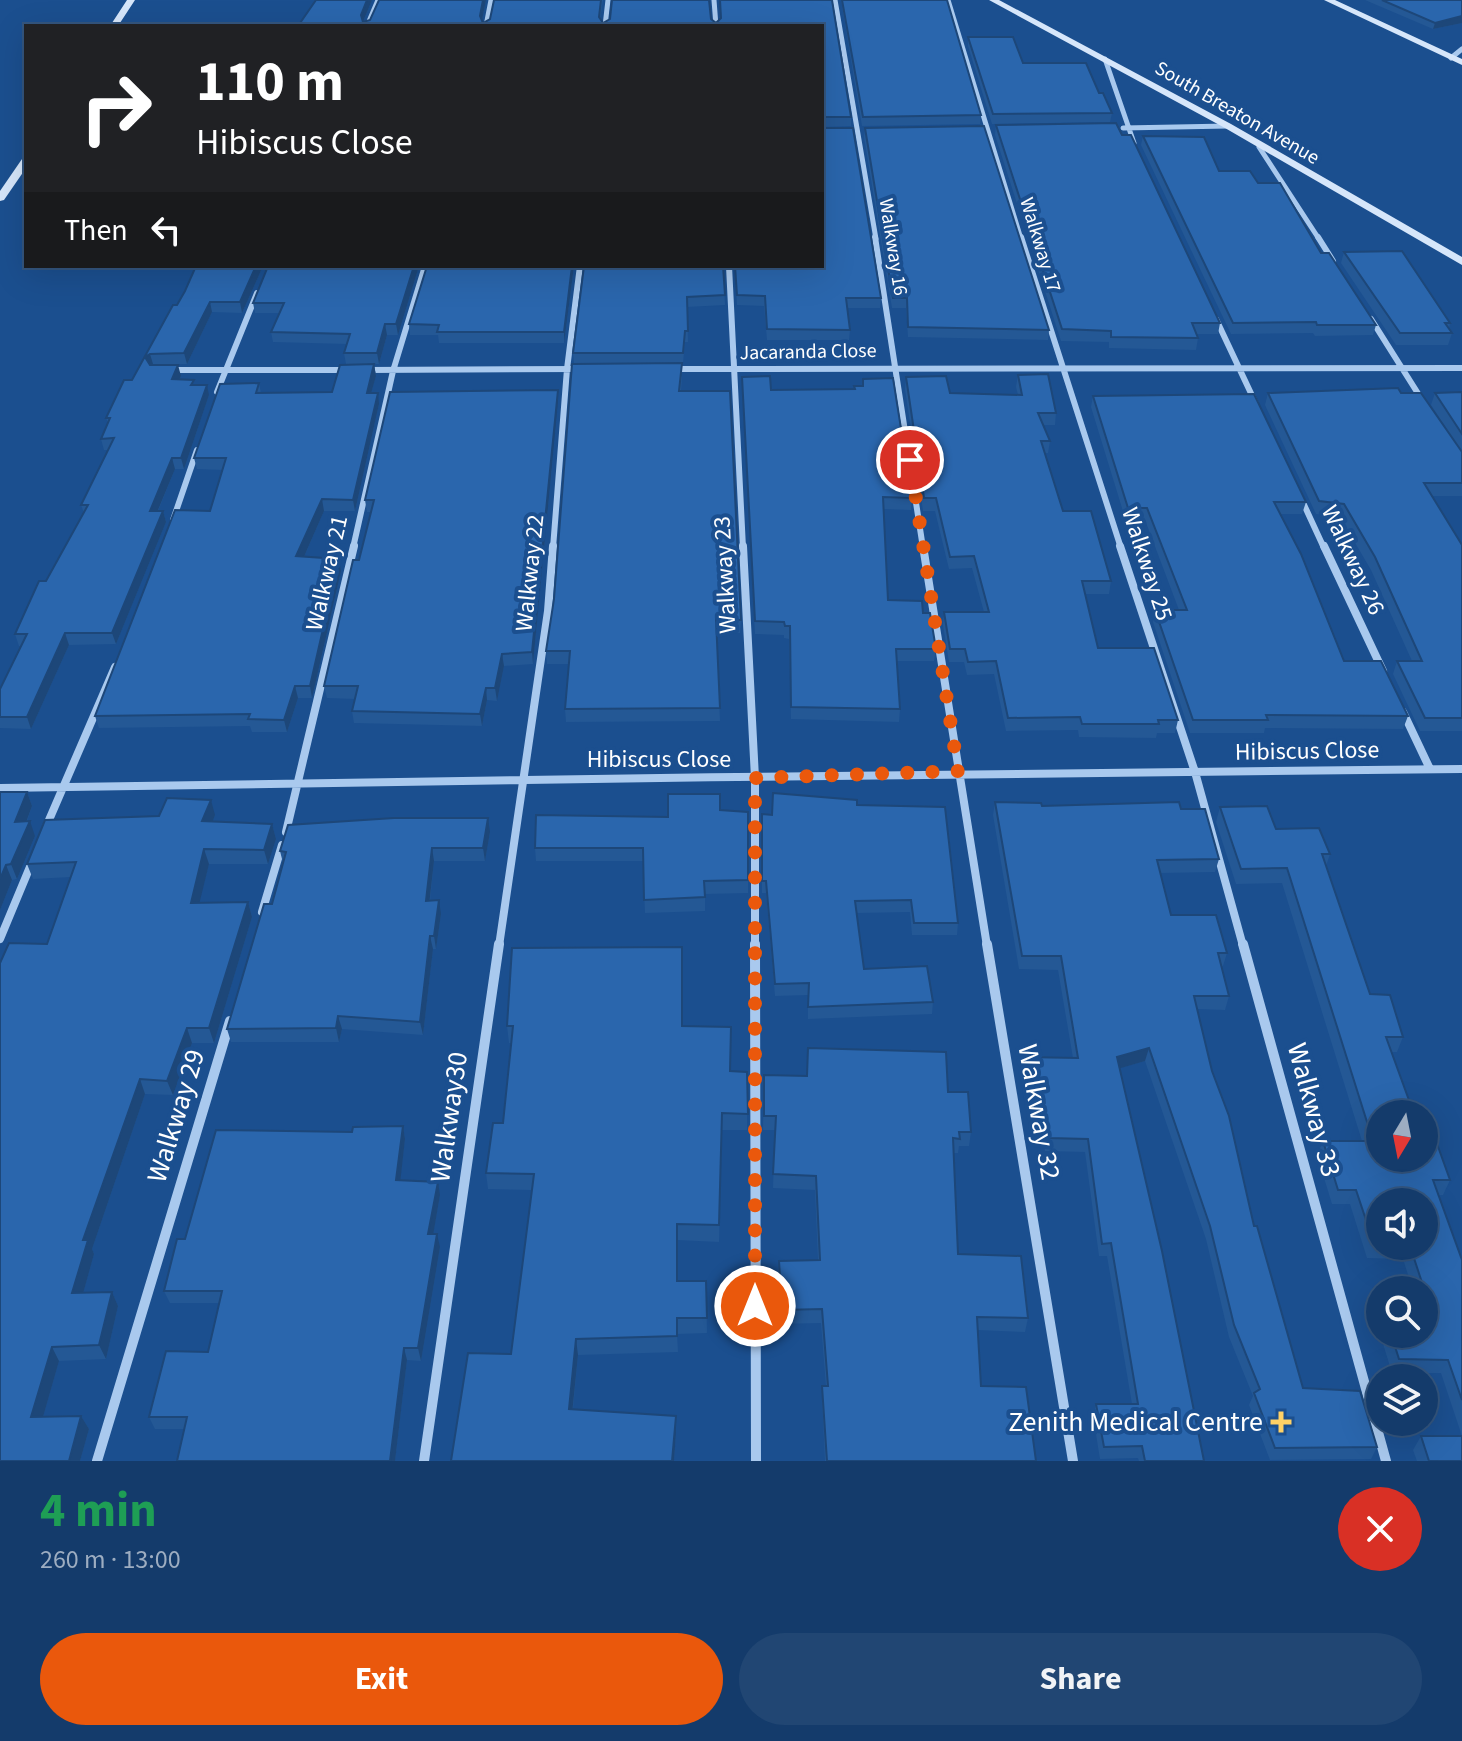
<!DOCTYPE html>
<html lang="en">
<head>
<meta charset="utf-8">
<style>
  :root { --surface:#143b6b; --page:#214673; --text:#f1f3f6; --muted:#9dadc1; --line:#33557e; --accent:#ea580c }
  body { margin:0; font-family:"Source Sans 3",sans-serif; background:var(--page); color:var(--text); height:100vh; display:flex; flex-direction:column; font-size:30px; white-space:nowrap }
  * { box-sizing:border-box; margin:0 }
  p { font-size:26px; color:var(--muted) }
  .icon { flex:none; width:44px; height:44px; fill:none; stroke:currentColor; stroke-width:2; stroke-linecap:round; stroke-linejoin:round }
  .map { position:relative; height:1461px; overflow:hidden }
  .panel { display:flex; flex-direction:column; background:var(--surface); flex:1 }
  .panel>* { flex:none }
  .guide { position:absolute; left:24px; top:24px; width:800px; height:244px; border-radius:0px; box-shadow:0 8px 32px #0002,0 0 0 2px var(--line); background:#202124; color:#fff; overflow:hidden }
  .needle { width:52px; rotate:190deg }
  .tools { position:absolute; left:1366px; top:1100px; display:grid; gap:16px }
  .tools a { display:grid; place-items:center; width:72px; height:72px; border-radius:50%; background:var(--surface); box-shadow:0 8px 32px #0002,0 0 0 2px var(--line); font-size:40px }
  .pin { position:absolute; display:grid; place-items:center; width:68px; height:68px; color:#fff; margin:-34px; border:4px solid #fff; border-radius:50%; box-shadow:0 2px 8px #0007 }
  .me { position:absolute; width:88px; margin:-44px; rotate:0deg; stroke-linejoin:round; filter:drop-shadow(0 0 6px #0008) }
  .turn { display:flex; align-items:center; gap:28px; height:168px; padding:0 40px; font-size:36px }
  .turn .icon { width:104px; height:104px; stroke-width:2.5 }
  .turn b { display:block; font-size:56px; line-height:68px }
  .then { display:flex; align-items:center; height:76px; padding:0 40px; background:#0003; gap:16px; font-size:30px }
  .round { display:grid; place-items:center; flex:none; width:84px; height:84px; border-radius:42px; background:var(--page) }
  .headline { display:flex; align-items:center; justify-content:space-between; height:136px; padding:0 40px }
  h1 { font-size:48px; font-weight:700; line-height:60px; color:#1e9e55 }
  .cta { display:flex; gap:16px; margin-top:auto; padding:16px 40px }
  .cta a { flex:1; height:92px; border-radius:48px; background:var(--accent); color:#fff; font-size:32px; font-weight:700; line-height:92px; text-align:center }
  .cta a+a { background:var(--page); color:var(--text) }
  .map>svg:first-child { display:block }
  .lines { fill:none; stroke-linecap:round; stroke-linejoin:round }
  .street-far3 { stroke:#a9c9ee; stroke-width:5 }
  .street-far2 { stroke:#a9c9ee; stroke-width:6 }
  .street-far1 { stroke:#a9c9ee; stroke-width:8 }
  .street { stroke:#a9c9ee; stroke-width:10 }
  .secondary { fill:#d6e6fa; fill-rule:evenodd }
  .wall { fill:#245895; fill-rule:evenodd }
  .shaded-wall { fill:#1d4779 }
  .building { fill:#2a66ad; stroke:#1d4779; stroke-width:2 }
  .route { stroke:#ea580c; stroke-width:14; stroke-dasharray:0 25.2 }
  .poi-dot { fill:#ffd166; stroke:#1b4f8f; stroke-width:3 }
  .labels { text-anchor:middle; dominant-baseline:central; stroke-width:8; stroke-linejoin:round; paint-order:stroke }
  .far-street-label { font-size:20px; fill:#fff; stroke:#1b4f8f }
  .street-label { font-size:24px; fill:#fff; stroke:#1b4f8f }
  .near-street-label { font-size:28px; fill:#fff; stroke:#1b4f8f }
  .near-poi-label { font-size:28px; fill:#fff; stroke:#1b4f8f; text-anchor:end }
</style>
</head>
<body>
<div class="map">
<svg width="1462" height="1461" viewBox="0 0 1462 1461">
  <rect width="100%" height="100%" fill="#1b4f8f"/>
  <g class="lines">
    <path class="street-far3" d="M714 0 716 26
      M835 0 876 239
      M948 0 1021 239
      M367 26 378 0
      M486 26 491 0
      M605 26 608 0
      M1451 58 1462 49
      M1105 59 1134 143
      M1123 128 1228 126
      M1259 147 1319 239"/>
    <path class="street-far2" d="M875 237 923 548
      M1021 237 1121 548
      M1318 237 1333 261
      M729 266 743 548
      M1216 319 1256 404
      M1371 319 1424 403
      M674 369 1462 368
      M170 370H349
      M366 370 581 369
      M217 392 257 293
      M1300 496 1324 548
      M173 520 197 450
      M353 548 393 371 425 266
      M553 548 567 369 580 266"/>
    <path class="street-far1" d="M743 546 755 778V946
      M923 546 987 946
      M1120 546 1195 772 1243 946
      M1324 546 1383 671
      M1403 712 1430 769
      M0 788C487 782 975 771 1462 769
      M46 827 115 667
      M286 832 354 546
      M262 912 282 845
      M0 939 32 862
      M499 946 548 611 553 546"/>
    <path class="street" d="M755 944 756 1461
      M987 944 1073 1461
      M1243 944 1386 1461
      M97 1461 230 1021
      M424 1461 499 944"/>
    <path class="secondary" d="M127 0H135L118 26H110Z
      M989 0H999L1231 124 1462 257V265L1225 128Z
      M1324 0H1335L1462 59V65Z
      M26 158V168L4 200 0 201V191L22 159Z"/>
  </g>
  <path class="wall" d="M316 0H372L363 22 370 20 379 0H486L482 20 483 23 490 19 494 0H603L600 19 603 23 610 19 612 0H709L711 19 716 23 721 18 720 0H832L851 117V126L822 127V26H298Z
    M841 0H947L981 115 980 124 862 126Z
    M1365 0H1462V23L1433 29Z
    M968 37 1023 63 1099 93 1112 113 1110 122 992 124 968 46Z
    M996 125 1122 135 1220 323 1218 334H1197L1198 338 1196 350 1109 348V342L1061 341 995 135Z
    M865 128 1049 330 1048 340 908 337 906 308H892L864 137Z
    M1143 136 1219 171 1258 183 1321 253 1376 325 1373 335 1315 336 1313 333 1231 334 1141 145Z
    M1344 252 1450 323 1449 329 1452 333 1448 345H1396L1341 263Z
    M263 266 242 313 212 312 187 364H153L151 365 181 376 179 379 196 385 209 395 184 469H175L158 511H163L166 522 116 644 69 645 31 729 0 728V689L21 646H19L15 634 84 513 81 505 109 450H104L101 439 108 423 106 418 132 380 177 305Z
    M419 266 398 335H387L379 364H346L344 353 347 344 273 342 271 332 279 313H255L253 303Z
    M574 266 564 343H439L438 335H410L409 324Z
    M723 266 725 305 687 307 688 342H685L683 363H574L573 353Z
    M735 266 881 298 880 308H847L850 330 849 340H767L764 306 737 305Z
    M374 364 376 376 371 393 379 404 355 511H324L304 557 339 559 341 571 312 698H298L287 732H252L250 726 99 728 95 716 210 511 223 470 197 469 194 458 259 383 261 393 332 392Z
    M682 375 681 391 741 620 740 633 716 632 720 721 566 722 565 709 569 664H547L546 651Z
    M1018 375 1056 413 1055 425H1043L1050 441 1048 453H1045L1063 511 1111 581 1109 594H1085L1098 648 1178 720 1175 733H1157L1156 738 1079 737 1078 730 1006 731 994 674 967 675 964 662H949L943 625 944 612H984L972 568 949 569 935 511H923L905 389 906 377 950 393 1018 395 1016 387Z
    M742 377 912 498 911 510 884 509 888 600 923 613 936 649 934 661H897L900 709 899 722 791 719 789 639 784 638V635L755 634Z
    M558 390V402L533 664 504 666 497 701 487 700 482 726 354 723 352 711 355 699 327 698 324 686 371 512H367L365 500Z
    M1462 392V496H1431L1462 545V731H1420L1393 674 1397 661H1412L1371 570 1340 517 1316 514 1265 405 1268 393H1401L1456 444 1431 405 1435 393Z
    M1093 396 1306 502 1302 514H1280L1344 661 1408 716 1403 729 1265 728 1264 733H1190L1153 622 1155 610H1179L1145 520 1126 521 1091 407Z
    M0 792H27L32 806 27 821 35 836 17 879 12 880 0 910Z
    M995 802 1042 806 1181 809 1219 859 1215 872 1160 873 1171 915 1227 953 1223 966H1221L1229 996 1225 1010 1197 1009 1212 1071 1254 1226 1303 1388 1377 1447 1371 1459 1270 1460 1249 1405 1253 1396 1229 1337 1206 1239 1145 1061 1120 1068 1204 1461H1139L1138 1458 1100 1459 1093 1416 1096 1404H1132L1107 1256H1099L1085 1152 1045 1151 1039 1110H1026L1020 1070 1023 1057 1073 1058 1058 970 1019 969 993 815Z
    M857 805 958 923 957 935H912L910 912 857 913 864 969 933 1002 932 1014 808 1019V995L775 996 766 893H762V814L772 815Z
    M1220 807 1276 829 1330 854 1326 866 1370 994 1403 1037 1397 1052H1391L1380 1114 1450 1180 1443 1195H1438L1462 1260V1461H1417L1413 1450 1421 1436H1462L1441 1373H1392L1380 1334H1424V1290H1413L1403 1259 1367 1258 1350 1204H1332L1317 1155 1323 1141H1362L1282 883 1236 884 1216 822ZM1380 1202 1424 1246H1380Z
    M720 810 748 812V893L705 894V911L645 913 643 861H536L535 848 668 817Z
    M215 815 212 821 272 824 276 839 268 864H209L199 902H248L252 917 214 1043H192L173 1095 145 1094 92 1249 94 1254 83 1293 112 1292 118 1306 106 1359 59 1361 43 1417 81 1416 89 1429 80 1461H0L47 944 71 877 33 879 27 864Z
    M490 832 485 861H434L430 901 441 914 436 949H433L423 1035 342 1029 339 1042H231L227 1029 272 904 283 863 280 851Z
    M507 1026H683L730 1071 747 1072V1130H722L719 1242 677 1240V1281H706L707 1333 677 1334 678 1352 578 1355 573 1409 676 1432 674 1461H451L511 1354 532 1190 488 1189 486 1173 503 1123 511 1043H509Z
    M764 1075 948 1092 971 1132 969 1146H959L958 1153H954L958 1254 1028 1318 1025 1332 977 1330 981 1386 1036 1461H825L822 1399V1386H826L821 1323 781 1324 778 1274 779 1261 818 1260 815 1190 773 1188 775 1130H763Z
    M403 1126 405 1139 400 1181 440 1195 433 1234 440 1247 421 1361 407 1360 395 1461H177L185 1429H155L149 1417 208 1352 220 1303H170L164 1291 185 1239 352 1132Z
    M1380 1313V1333L1376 1321Z"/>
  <path class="shaded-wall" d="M367 0H372L362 24 361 15Z
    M483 0H486L481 25 480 16Z
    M1462 16V23L1433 29 1435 23Z
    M256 266H263L242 313 240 302Z
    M414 266H419L398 335 396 324Z
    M572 266H574L564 343V332Z
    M210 302 212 312 187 364 184 353Z
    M385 324 387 335 379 364 377 353Z
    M150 354 153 364 148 368 145 357Z
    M374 364 376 376 368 404 367 393Z
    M178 365 181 376 174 389 172 379Z
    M207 385 209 395 184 469 181 458Z
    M558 390V402L533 664 532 652Z
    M378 393 379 404 355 511 353 500Z
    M172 458 175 469 153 522 150 511Z
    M322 499 324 511 299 568 296 556Z
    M163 511 166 522 116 644 112 633Z
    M339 559 341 571 312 698 310 686Z
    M65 633 69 645 31 729 27 717Z
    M502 654 504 666 497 701 495 688Z
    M295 686 298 698 287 732 284 720Z
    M486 688 487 700 482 726 480 714Z
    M27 792 32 806 21 836 15 822Z
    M211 800 215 815 207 836 202 821Z
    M488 818 490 832 485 861 483 848Z
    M30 821 35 836 17 879 11 864Z
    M272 824 276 839 268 864 264 850Z
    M432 848 434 861 428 914 426 901Z
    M204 849 209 864 196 917 191 903Z
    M6 865 12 880 0 910V879Z
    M439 900 441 914 436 949 434 936Z
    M248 902 252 917 214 1043 209 1028Z
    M430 936 433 949 423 1035 420 1022Z
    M338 1016 342 1029 339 1042 336 1028Z
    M187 1028 192 1043 173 1095 167 1081Z
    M1149 1048 1145 1061 1114 1070 1117 1057Z
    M140 1079 145 1094 92 1249 94 1254 79 1308 72 1293 83 1240Z
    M403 1126 405 1139 399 1193 396 1180Z
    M438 1182 440 1195 431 1247 428 1234Z
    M437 1234 440 1247 421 1361 418 1348Z
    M112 1292 118 1306 106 1359 99 1345Z
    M576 1339 578 1355 571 1424 569 1409Z
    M52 1347 59 1361 39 1431 31 1417Z
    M404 1348 407 1360 395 1461H390Z
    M81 1416 89 1429 80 1461H69Z
    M676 1416V1432L674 1461H672Z"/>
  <path class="building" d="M316 0H367L361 15 363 22 370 20 379 0H483L480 16 483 23 490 19 494 0H601L599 17 603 23 610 19 612 0H709L711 19 716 23 721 18 720 0H832L851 117H822V26H298Z
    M842 0H947L981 115 863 117Z
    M1382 0H1462V16L1435 23Z
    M968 37H1013L1023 63H1086L1099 93H1103L1112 113 993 114Z
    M1116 123 1122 135H1131L1220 323H1192L1198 338 1111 337V331L1062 329 996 125Z
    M984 126 1049 330 908 327 907 298H893L865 128Z
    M822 128H853L881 298H846L850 330 767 329 765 296 737 295 735 266H822Z
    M1143 136 1204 137 1219 171H1250L1258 183H1280L1321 253H1329L1376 325H1317L1316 322 1233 323Z
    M1402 251 1450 323H1445L1452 333H1400L1344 252Z
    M196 266H256L240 302H210L184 353 150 354 145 357 150 365H178L172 379 194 380 191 385H207L181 458H172L150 511H163L112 633H65L27 717H0V689L27 634H15L39 581H46L88 505H81L114 438 101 439 110 418H106L124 380H132L173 305H177L185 291Z
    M268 266H414L396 324H385L377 353H344L350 334 271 332 284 303H253Z
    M427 266H572L564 332H437L439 325 409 324Z
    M584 266H723L725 295 687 297 688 331H685L683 353H573Z
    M682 363 679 391H730L741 620 716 619 720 708 565 709 570 651H546L554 599 572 364Z
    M374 364 367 393H378L353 500 322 499 296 556 339 559 310 686H295L284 720 248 719 250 714 95 716 175 510 210 511 226 458H194L220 384 259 383 256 393 332 392 340 365Z
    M1048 374 1056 413H1038L1050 441H1041L1063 511H1091L1111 581H1082L1098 648H1154L1178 720H1158L1159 724H1082L1080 717 1008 718 996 661 968 662 965 649H950L944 612H989L974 556 950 557 936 498H924L906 377 946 376 950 393 1022 395 1018 375Z
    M770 376 771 390 855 389 854 386H863V379L893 378 912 498 883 497 888 600 922 601 923 613H930L936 649H896L900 709 791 707 790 626H785L784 622 755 621 742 377Z
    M1398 388 1401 393H1421L1462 452V483H1424L1462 545V718H1425L1397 661H1422L1375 557 1344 504 1319 501 1268 393Z
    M558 390 532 652 502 654 495 688H486L480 714 352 711 358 686H324L353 560H359L374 500H365L390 392Z
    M1462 392V434L1435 393Z
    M1254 394 1306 502H1274L1301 554 1344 661H1381L1408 716 1266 715 1268 720H1193L1155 610H1187L1147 508H1128L1093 396Z
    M0 792H27L15 822 30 821 11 864 6 865 0 879Z
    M773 793 857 800V805L945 807 958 923H914L911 900 855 901 864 969 927 966 933 1002 808 1007 809 983 775 984 766 881H762V814L772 815Z
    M668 794H720V810L748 812V880L704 881 705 897 644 900 643 848H535L536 815 668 817Z
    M167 798 211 800 202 821 272 824 264 850 204 849 191 903 248 902 209 1028H187L167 1081 140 1079 83 1240H88L72 1293 112 1292 99 1345 52 1347 31 1417 81 1416 69 1461H0V963L9 943 47 944 76 862 27 864 45 820 159 816Z
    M995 802 1041 803 1042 806 1179 802 1181 809H1205L1219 859 1157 860 1171 915H1216L1227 953H1218L1229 996H1194L1212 1071 1229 1116 1254 1226H1257L1303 1388 1360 1391 1377 1447 1275 1448 1254 1393 1260 1389 1234 1325 1210 1226 1149 1048 1117 1057 1162 1251 1204 1461H1145L1142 1446 1104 1447 1096 1404H1138L1111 1243 1102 1244 1088 1139 1048 1138 1042 1098 1028 1097 1023 1057 1078 1058 1061 956H1022Z
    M1267 806 1276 829 1319 828 1330 854H1322L1370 994 1390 995 1403 1037H1386L1414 1114H1380V1158H1424V1141H1436L1450 1180H1433L1462 1260V1400L1448 1360 1399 1359 1391 1334H1424V1307H1430L1410 1246H1424V1202H1380V1244H1374L1356 1190H1338L1323 1141H1373L1287 868 1241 869 1220 807Z
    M394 818H488L483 848H432L426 901 439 900 434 936H430L420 1022 338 1016 336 1028 227 1029 264 904H272L286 852 280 851 288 825Z
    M682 947V1026L731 1027 730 1071 747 1072 748 1114 722 1113 719 1225 677 1224V1281H706L707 1318H677V1336L576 1339 569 1409 676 1416 672 1461H451L468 1353 511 1354 534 1174 486 1173 493 1123H503L513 1026H507L512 948Z
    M808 1048 946 1052 948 1092H968L971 1132H959L960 1139 953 1138 958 1254 1021 1256 1028 1318 977 1317 981 1386 1026 1387 1036 1461H827L822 1386H828L822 1309 782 1310 779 1261 820 1260 816 1176 773 1174 776 1116H764V1075L807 1076Z
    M403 1126 396 1180 438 1182 428 1234H437L418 1348H404L390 1461H177L187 1417H149L166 1351 208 1352 222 1291H164L177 1239H185L216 1130 352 1132 353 1127Z
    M1421 1436H1462V1461H1429Z"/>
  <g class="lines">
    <path class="route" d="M755 1306V778L958 771 910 460"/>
  </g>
  <path class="poi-dot" d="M1277 1410h8v8h8v8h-8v8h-8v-8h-8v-8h8z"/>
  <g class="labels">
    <g class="far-street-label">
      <text transform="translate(1237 113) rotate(30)">South Breaton Avenue</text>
      <text transform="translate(1040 245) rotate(73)">Walkway 17</text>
      <text transform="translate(893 247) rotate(81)">Walkway 16</text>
      <text transform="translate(808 352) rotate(-1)">Jacaranda Close</text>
    </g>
    <g class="street-label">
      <text transform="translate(1353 560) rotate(65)">Walkway 26</text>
      <text transform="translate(1147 564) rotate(72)">Walkway 25</text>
      <text transform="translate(327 573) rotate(-77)">Walkway 21</text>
      <text transform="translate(530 573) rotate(-84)">Walkway 22</text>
      <text transform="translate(725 575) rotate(-93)">Walkway 23</text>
      <text transform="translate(1307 751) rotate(-1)">Hibiscus Close</text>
      <text x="659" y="759">Hibiscus Close</text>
    </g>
    <g class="near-street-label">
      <text transform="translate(1314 1110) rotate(75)">Walkway 33</text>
      <text transform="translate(1039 1112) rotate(80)">Walkway 32</text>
      <text transform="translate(176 1116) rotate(-73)">Walkway 29</text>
      <text transform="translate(449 1117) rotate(-82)">Walkway30</text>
    </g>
    <g class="near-poi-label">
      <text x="1263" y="1422">Zenith Medical Centre</text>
    </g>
  </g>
</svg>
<div class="tools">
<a><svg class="needle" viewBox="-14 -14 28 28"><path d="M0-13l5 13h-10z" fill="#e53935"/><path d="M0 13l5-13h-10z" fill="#9dadc1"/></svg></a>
<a><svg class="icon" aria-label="sound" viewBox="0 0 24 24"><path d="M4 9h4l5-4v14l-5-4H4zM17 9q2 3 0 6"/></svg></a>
<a><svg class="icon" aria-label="search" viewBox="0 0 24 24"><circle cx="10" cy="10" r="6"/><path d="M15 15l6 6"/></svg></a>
<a><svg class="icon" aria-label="layers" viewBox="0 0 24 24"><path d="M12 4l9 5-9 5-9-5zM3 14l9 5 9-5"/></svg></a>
</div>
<div class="pin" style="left:910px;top:460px;background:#d93025"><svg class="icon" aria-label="arrive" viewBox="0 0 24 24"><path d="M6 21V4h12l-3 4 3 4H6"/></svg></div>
<svg class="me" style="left:755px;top:1306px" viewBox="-20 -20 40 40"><circle r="17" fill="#ea580c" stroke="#fff" stroke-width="3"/><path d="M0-11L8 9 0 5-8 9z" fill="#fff"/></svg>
<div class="guide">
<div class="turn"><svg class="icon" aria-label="right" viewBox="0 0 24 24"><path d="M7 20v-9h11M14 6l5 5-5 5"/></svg><div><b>110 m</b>Hibiscus Close</div></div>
<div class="then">Then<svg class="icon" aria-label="left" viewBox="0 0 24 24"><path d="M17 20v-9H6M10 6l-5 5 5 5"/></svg></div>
</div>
</div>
<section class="panel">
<div class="headline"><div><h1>4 min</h1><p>260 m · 13:00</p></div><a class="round" style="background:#d93025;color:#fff"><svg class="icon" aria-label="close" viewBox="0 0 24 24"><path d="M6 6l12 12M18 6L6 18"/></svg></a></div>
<div class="cta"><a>Exit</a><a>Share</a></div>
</section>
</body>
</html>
